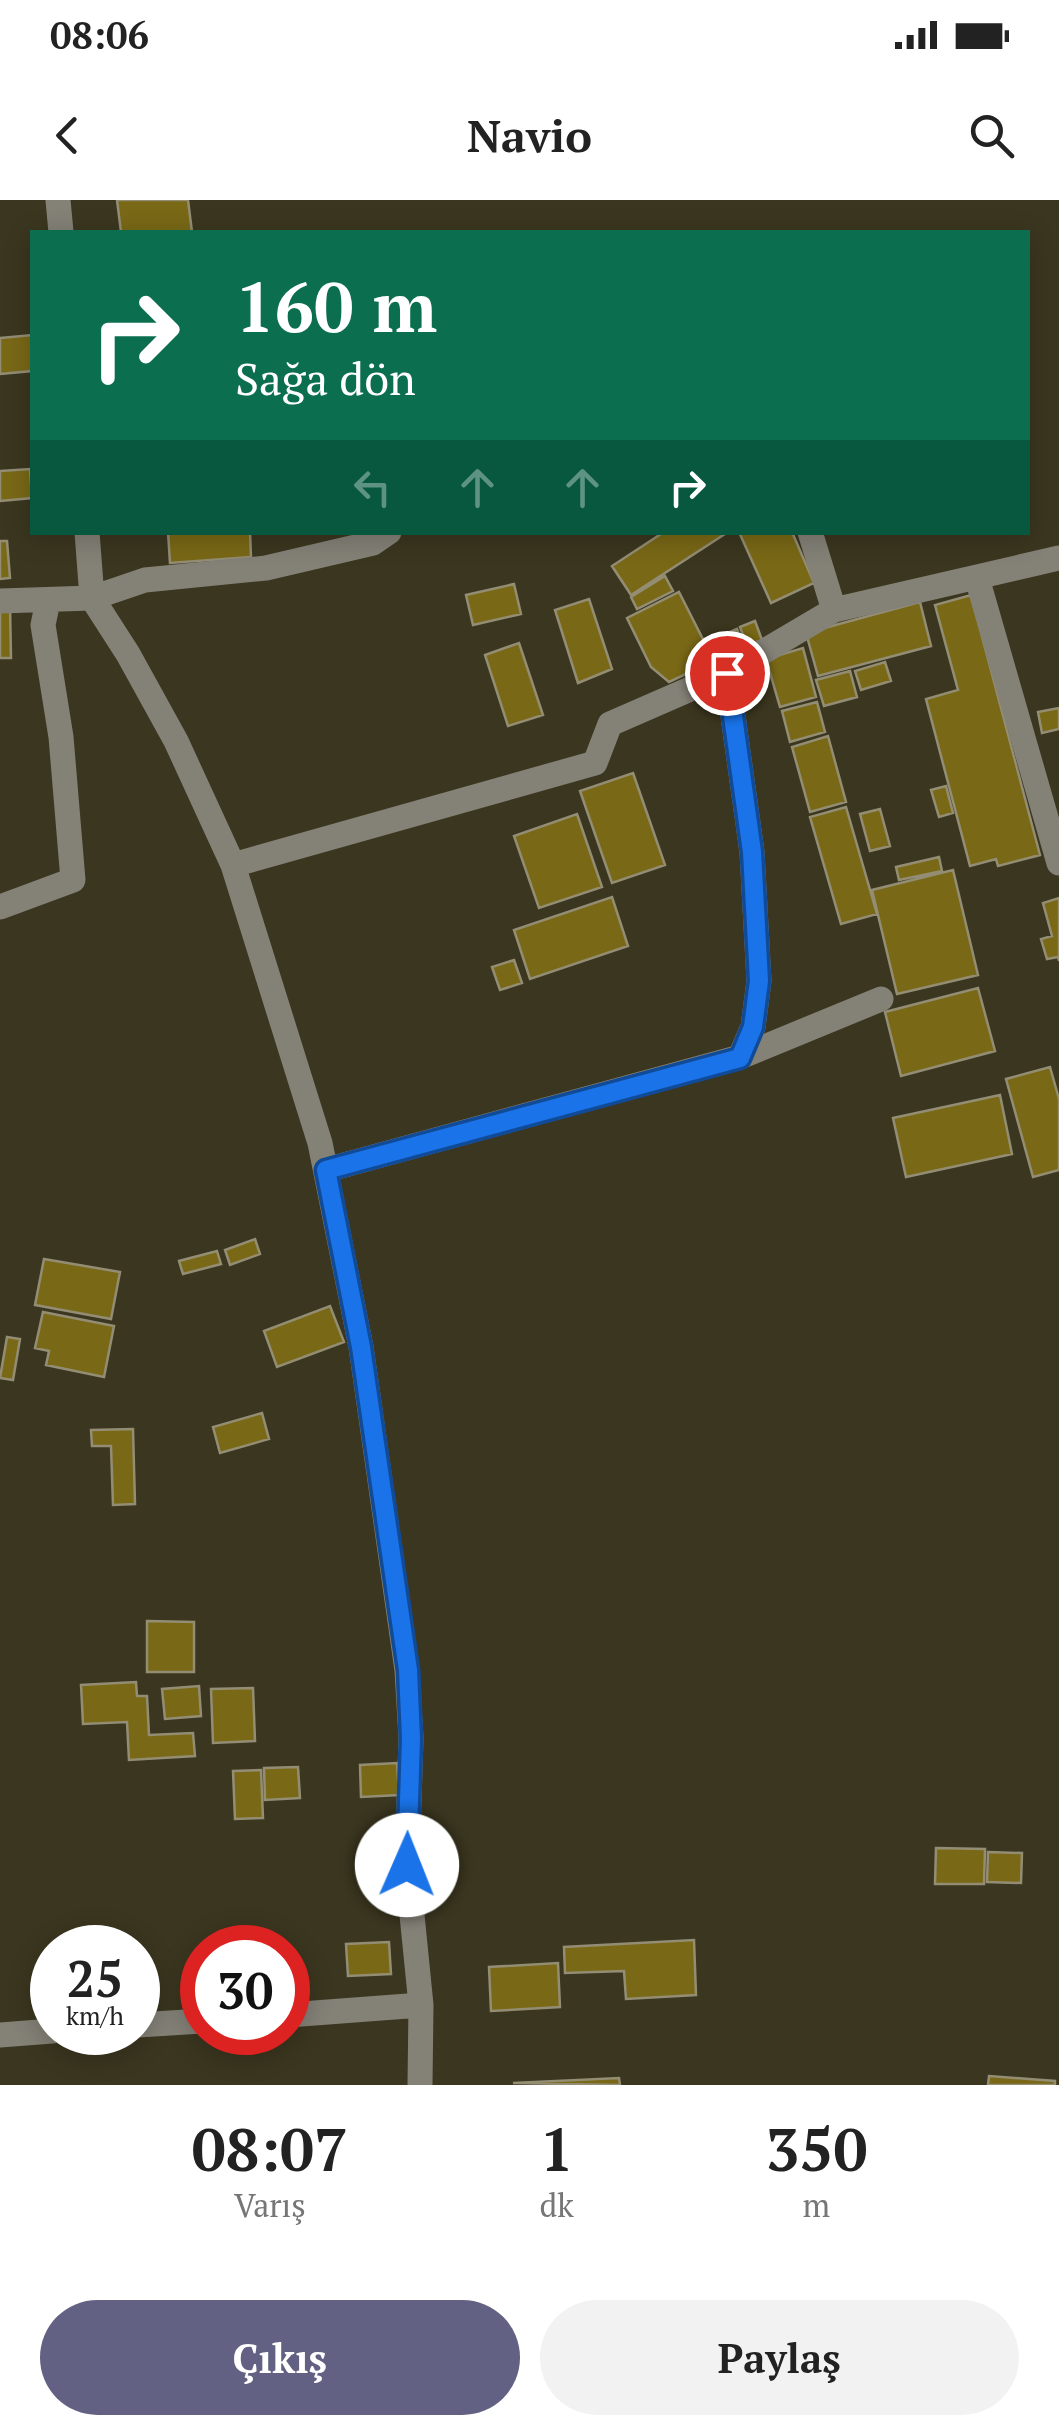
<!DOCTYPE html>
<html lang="tr">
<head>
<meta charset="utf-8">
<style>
  :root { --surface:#fff; --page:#f2f2f2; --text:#222; --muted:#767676; --accent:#626183 }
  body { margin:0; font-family:"PT Serif",serif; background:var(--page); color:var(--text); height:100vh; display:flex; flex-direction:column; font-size:38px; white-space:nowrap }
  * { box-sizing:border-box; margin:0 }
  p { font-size:32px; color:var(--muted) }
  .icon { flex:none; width:55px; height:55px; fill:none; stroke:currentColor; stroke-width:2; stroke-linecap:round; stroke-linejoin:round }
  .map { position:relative; height:1885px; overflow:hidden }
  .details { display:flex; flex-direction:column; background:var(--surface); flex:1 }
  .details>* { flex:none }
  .hud { position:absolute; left:30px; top:30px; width:1000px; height:305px; border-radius:0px; box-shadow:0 5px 25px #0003; background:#0b6e4f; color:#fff; overflow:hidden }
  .speed { position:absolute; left:30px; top:1725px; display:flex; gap:20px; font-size:50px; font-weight:700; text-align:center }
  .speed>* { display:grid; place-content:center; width:130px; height:130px; border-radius:50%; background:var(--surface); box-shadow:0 5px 25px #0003; line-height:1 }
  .speed small { font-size:25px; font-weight:400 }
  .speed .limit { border:15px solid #d22; background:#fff; color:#111 }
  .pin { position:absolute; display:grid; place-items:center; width:85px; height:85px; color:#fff; margin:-42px; border:5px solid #fff; border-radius:50%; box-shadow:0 2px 10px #0007 }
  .me { position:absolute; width:110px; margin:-55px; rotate:1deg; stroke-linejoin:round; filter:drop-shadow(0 0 8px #0008) }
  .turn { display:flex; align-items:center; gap:35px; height:210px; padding:0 40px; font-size:45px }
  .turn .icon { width:130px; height:130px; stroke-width:2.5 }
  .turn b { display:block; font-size:70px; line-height:85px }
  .lanes { display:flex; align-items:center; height:95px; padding:0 40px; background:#0003; justify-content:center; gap:50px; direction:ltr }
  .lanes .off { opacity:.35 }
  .eta { display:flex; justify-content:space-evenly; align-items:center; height:170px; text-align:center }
  .eta b { font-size:60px; font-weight:800; line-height:70px }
  .cta { display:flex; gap:20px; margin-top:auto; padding:20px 40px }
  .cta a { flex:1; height:115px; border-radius:60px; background:var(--accent); color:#fff; font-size:40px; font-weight:800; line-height:115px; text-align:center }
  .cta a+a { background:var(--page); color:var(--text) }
  .status { display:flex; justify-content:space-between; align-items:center; height:70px; padding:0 50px; background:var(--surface); direction:ltr }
  .status svg { height:28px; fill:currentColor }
  header { display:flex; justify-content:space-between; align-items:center; height:130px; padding:0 40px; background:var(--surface); font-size:45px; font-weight:800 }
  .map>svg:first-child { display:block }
  .building { fill:#796816; stroke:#938d74; stroke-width:2.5 }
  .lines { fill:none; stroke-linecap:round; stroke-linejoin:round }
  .minor { stroke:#848277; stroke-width:25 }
  .route-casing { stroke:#114b97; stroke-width:25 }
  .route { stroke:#1a73e8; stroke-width:18 }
</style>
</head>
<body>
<div class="status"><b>08:06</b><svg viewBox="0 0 49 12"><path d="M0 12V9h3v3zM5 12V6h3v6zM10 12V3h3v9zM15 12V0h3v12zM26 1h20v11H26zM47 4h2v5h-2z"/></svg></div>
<header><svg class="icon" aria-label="back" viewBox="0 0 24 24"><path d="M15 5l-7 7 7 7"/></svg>Navio<svg class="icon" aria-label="search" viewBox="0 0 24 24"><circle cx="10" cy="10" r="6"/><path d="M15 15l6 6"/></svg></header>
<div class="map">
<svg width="1059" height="1885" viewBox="0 0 1059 1885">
  <rect width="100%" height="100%" fill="#3b361f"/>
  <path class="building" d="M117 0H188L192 32H121Z
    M32 135V171L0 174V138Z
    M30 269 32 298 0 301V271Z
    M168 332H250L251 357 170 363Z
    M664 332H728L631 395 612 366Z
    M739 332H792L814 383 771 403Z
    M0 341H7L10 378 0 379Z
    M665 376 673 391 637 409 631 397Z
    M514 384 521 414 473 425 466 395Z
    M679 392 714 461 669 482 651 467 627 418Z
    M971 395 1040 655 998 666 996 659 970 666 926 499 958 490 935 405Z
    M589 399 612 469 578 483 555 410Z
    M920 402 931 446 818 476 806 433Z
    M10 406 11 458H0V407Z
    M755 421 762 440 747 446 740 427Z
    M737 429 746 452 722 461 713 439Z
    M519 443 543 515 508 526 485 455Z
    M803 448 816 497 780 507 766 459Z
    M885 462 891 481 861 490 855 471Z
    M850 471 857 497 824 506 816 480Z
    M817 502 825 532 790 542 782 511Z
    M1059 508V529L1042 533 1038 512Z
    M828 536 846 602 810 612 792 547Z
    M633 573 665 665 612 683 580 591Z
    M946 586 953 613 939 617 931 590Z
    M846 607 877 714 841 724 810 617Z
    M880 609 890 646 870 651 860 614Z
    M577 614 602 687 539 708 514 636Z
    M939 657 942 671 899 680 896 667Z
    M953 670 978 775 897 794 872 690Z
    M612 697 628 746 530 779 514 730Z
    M1059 698V761L1058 757 1047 759 1041 739 1052 736 1043 703Z
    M514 760 522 783 500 790 492 767Z
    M978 788 995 851 901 876 885 812Z
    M1050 867 1059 899V970L1033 977 1006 879Z
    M1000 895 1012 954 906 977 893 918Z
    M255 1039 260 1054 230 1065 225 1050Z
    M217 1051 221 1064 183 1074 179 1061Z
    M44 1059 120 1072 111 1119 35 1105Z
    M330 1106 344 1142 277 1167 264 1131Z
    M43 1112 114 1126 104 1177 46 1165 49 1151 35 1148Z
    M7 1137 20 1139 13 1180 0 1178Z
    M262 1213 269 1239 220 1253 213 1227Z
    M133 1229 135 1304 113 1305 111 1246H92L91 1230Z
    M147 1421 194 1422V1472H147Z
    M136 1482 137 1496H147L149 1535 193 1533 195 1556 129 1560 127 1522 83 1524 81 1485Z
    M199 1486 201 1516 165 1519 162 1489Z
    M253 1488 255 1541 213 1543 211 1489Z
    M397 1563 399 1595 361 1597 360 1565Z
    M298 1567 300 1598 265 1600 264 1568Z
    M261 1570 263 1618 235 1619 233 1571Z
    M936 1648 985 1649 984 1684H935Z
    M988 1652 1022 1653 1021 1683 987 1682Z
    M694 1740 696 1795 626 1799 624 1771 565 1773 564 1747Z
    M389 1742 391 1774 348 1776 346 1744Z
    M288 1760H298L297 1810H288Z
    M558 1763 560 1807 491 1811 489 1767Z
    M989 1876 1055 1881V1885H988Z
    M619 1878 620 1885 513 1883Z"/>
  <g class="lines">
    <path class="minor" d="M58 0 61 32
      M87 332 92 398 128 454 176 541 233 665 320 943 361 1147 407 1470 411 1538 407 1665 421 1805 420 1885
      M810 332 834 410
      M977 378 1059 663
      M0 401 92 398 145 380 266 368 373 343 389 332
      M727 473 752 652 759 781 753 827 740 857
      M233 665 595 563 610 524 727 473 834 410 1059 358
      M0 707 73 680 61 537 43 425 48 401
      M326 970 740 857 881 799
      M288 1815 421 1805
      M138 1825 202 1821
      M0 1835 52 1831"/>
  </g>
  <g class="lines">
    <defs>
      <path id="route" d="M407 1665 411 1538 408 1470 361 1147 326 970 740 858 753 827 759 781 752 652 727 473"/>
    </defs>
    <use href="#route" class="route-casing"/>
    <use href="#route" class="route"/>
  </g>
</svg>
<div class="speed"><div>25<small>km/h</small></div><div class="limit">30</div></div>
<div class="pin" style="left:727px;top:473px;background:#d93025"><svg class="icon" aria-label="arrive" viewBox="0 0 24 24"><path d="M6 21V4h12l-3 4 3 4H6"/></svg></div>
<svg class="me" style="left:407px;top:1665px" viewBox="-20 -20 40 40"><circle r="19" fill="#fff"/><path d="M0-13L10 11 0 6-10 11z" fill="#1a73e8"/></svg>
<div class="hud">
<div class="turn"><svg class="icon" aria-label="right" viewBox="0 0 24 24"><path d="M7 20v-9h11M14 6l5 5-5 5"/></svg><div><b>160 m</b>Sağa dön</div></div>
<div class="lanes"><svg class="icon off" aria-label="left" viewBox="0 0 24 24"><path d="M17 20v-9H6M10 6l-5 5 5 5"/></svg><svg class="icon off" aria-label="ahead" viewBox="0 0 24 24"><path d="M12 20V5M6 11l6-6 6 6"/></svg><svg class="icon off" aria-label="ahead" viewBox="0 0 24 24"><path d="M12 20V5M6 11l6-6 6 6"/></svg><svg class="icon" aria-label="right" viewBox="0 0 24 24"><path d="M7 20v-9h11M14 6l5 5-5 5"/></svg></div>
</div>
</div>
<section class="details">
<div class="eta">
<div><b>08:07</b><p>Varış</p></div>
<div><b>1</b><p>dk</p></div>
<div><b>350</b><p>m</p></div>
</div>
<div class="cta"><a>Çıkış</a><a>Paylaş</a></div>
</section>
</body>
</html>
